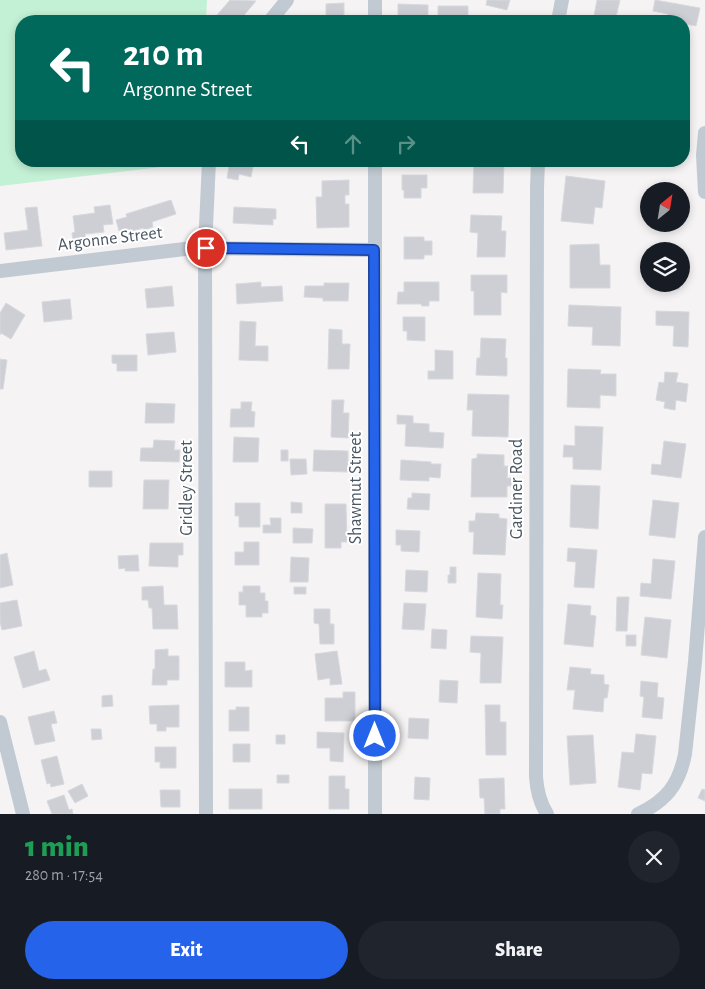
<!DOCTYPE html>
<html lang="en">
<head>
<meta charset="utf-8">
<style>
  :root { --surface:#171b24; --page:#20242c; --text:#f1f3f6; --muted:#9ea1a6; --accent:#2563eb }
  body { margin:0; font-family:"Alegreya Sans",sans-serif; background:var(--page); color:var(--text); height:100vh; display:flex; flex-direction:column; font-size:19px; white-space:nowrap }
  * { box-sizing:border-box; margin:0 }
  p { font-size:16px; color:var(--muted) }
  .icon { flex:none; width:28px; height:28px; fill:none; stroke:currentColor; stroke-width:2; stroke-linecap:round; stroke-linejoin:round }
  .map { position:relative; height:814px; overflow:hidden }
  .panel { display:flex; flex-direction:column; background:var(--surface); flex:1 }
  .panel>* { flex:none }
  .hud { position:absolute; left:15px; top:15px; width:675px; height:152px; border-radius:20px; box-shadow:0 2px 8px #0003; background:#00695c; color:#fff; overflow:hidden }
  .needle { width:32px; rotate:30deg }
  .controls { position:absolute; left:640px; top:182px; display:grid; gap:10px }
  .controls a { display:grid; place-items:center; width:50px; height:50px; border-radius:50%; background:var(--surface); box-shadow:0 2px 8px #0003; font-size:25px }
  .pin { position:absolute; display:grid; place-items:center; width:42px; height:42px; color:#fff; margin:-21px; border:2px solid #fff; border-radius:50%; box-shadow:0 1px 5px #0007 }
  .me { position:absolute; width:55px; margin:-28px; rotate:0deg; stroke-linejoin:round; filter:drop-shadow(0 0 4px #0008) }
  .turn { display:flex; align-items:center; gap:18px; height:105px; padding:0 25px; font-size:22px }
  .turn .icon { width:65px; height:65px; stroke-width:2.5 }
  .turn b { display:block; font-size:35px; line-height:42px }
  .lanes { display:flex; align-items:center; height:48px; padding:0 25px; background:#0003; justify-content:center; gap:25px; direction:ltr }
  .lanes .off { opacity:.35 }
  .round { display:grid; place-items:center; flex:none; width:52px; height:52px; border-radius:26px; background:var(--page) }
  .head { display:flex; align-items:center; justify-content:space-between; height:85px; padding:0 25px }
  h1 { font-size:30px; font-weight:800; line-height:38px; color:#1e9e55 }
  .button { display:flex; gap:10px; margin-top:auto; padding:10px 25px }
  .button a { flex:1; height:58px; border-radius:30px; background:var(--accent); color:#fff; font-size:20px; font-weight:800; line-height:58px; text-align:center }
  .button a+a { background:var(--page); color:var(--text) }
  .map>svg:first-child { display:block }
  .green { fill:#c3f1d5 }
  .building { fill:#cdcfd5; stroke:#d7d9de }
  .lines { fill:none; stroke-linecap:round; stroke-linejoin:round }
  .minor { stroke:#c1cad2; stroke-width:14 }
  .route-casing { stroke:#184099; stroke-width:12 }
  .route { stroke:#2563eb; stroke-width:9 }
  .labels { text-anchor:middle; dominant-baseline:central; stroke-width:4; stroke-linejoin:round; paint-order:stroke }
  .street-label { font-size:18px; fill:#4a5661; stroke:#fff }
</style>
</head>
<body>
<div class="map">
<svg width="705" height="814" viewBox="0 0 705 814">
  <rect width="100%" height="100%" fill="#f5f3f3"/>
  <path class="green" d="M0 0H207L206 21H21V161H195V163L0 186Z"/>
  <path class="building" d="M230 0 256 1 239 21H212Z
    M487 0H510L507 10 486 5Z
    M597 0H620L615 21H593Z
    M655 0 700 8 696 26 686 24 684 35V21H667L668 14 653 11Z
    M344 3V21H321V17H326V4Z
    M398 4 428 5V21H398Z
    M438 6H468V21H438Z
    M684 74 688 75 685 91H684Z
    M230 161H254L251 177 239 174 238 180 227 178Z
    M474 161H504L503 193H473Z
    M644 161H667V165Z
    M402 175H427V188H421V198H404V190H402Z
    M566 176 605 181 602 208 595 207 593 224 561 221Z
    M349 180V195H345V204H349V227L317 228 316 197H322V181Z
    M171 200 176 214 152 222 153 227 144 230 143 228 129 232 128 229 119 231 116 220 127 217 126 214Z
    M110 205 113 224 103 225 104 232 85 234 86 241 73 242 72 233 75 232 73 216 95 213 94 207Z
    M37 207 42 246 6 250 4 233 28 230 25 208Z
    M234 207 276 209V219H273V225L233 223Z
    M471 215 502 216 501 231H506L505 257H477L478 233 470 232Z
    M404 237H424V241H432V255H424V259H404Z
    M599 244 600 265H610V288H570V245Z
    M656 249H678V251H656Z
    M681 257H685L686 269H681Z
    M471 275H507V293L501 292V315H474V291H471Z
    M261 282V287L282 286 283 301 237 304 236 284Z
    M404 282H439V301H429V306H422L421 304H397L398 292H404Z
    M324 283H349L348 301H323V298L304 297 305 286H324Z
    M657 284H679V289L657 290Z
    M172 286 174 306 147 308 145 289Z
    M70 299 72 319 44 322 42 302Z
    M6 303 25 315 11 339 1 333 0 335V313Z
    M569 305 621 307 620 346 592 345 593 327 568 326Z
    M656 311 689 312 688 347 673 346 674 326 656 325Z
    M403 317H425V341L407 340V331H403Z
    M240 321 256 322 255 346H268V361L239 360Z
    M329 329 342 330V344H350L349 369H328Z
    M174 332 176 352 148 355 146 334Z
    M481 338 506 339 505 358H507V376L476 375 477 358H480Z
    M435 350 453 351V379H428V371H435Z
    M112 355H137V371H117V364L112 363Z
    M0 359 7 360 3 389H0Z
    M568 369 601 370 600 374H616V396L600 395V408L567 407Z
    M665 372 678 373 676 382 688 384 686 402 676 400 675 410 664 408 665 402 656 400 659 382 664 383Z
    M468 394 509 395 508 437 472 436 473 410H467Z
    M332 400H344L343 413H349L348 438 331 437Z
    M241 402H252L251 411 255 412 254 427H230L231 409H241Z
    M146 403 175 404 174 423H145Z
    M397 415 413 416V423L429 424V432L444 433 443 448 405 446 406 424H397Z
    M575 426 603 427 601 470 573 469V457H563L564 445 575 446Z
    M234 437 259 438 258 462H233Z
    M154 440 175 441 174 450H180L179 462 140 461 141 448H153Z
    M664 441 686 444 681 478 651 474 652 464 661 465Z
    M281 450H288V461H281Z
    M314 450 348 451V472L313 471Z
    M477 454 504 455V466H508L507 478H512V486H507V497H471L472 459 477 458Z
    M290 459H306L307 474 291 475Z
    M401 460 431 462V464H441L440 478 429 477V481L400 480Z
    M89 471H112V487H89Z
    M144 480H169L168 509H143Z
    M571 485 600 486 598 529 570 527Z
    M412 493 430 494 429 510 407 509 408 498H412Z
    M653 500 679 503 675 538 649 535Z
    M291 502 302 503V513H291Z
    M235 503H260V527H239V516H235Z
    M325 504H346L347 542H341V548H325Z
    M476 513 499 514V518L507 519 505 555 473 554 474 532H469V521H475Z
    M270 518H281V533H263V525H271Z
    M293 528 313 529 312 543H293Z
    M396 530 420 531 419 552 401 551V545H396Z
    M244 542H259V565H235V552H244Z
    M150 543H183V555H178V567L149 566Z
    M568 548 597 550 594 588 574 587 576 562 567 561Z
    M7 553 13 585 0 588V555Z
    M138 555 139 571H125V568L119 569 118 556Z
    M291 557 309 558 308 582H290Z
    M653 559 675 561 671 599 640 596 641 583 651 584Z
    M450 567H456V583H448V575H450Z
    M406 570 428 571 427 592 405 591Z
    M478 573 501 574 500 605H503L502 619 476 617Z
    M163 586 164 605H177L178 629H153L152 608H149L148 600H142V587Z
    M243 586H260V593H265V601H268V613H262V617H246V605H239V592H243Z
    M294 587H306V594H294Z
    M617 597H629L627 631H616Z
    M17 600 22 626 2 630 0 622V603Z
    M404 603 426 604 424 630 402 629Z
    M568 604 591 606 590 615 596 616 593 647 564 644Z
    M314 609H330V624H334V644H320L319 624 314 623Z
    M645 617 671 620 667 658 641 655Z
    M432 629 447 630 446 649 431 648Z
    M626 635H636V646H626Z
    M471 636 503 637 501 683H480L481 653 470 652Z
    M168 649V656H179V680H167V685H152L153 669H155V650Z
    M34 651 39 671 46 669 50 680 23 688 14 657Z
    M337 651 342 684 330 685V678L318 680 315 654Z
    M225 662H245V671L252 670V687H225Z
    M570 667 591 669 590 674 604 675V684L609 685 607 698H604L603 712 573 709 575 690H567Z
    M440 680 458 681 457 703 439 702Z
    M641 681 658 683 657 697 664 698 662 719 642 717 644 697 640 696Z
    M343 692H355V721H325V698H343Z
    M112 695 113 706 102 707V696Z
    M179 705V727H166V731H157V724H150L149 706Z
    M485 705H500V722H506V755H486Z
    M236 707H249V731H229V710H236Z
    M54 711 57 723 51 724 55 741 35 745 28 717Z
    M409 718 429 719 428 739 408 738Z
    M91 729H101L102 739 92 740Z
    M317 732 344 733 343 762 330 761V748H317Z
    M636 734 656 736 652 774 642 773 640 790 618 787 622 752 634 753Z
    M276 735H285V744H276Z
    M593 735 596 783 570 785 567 736Z
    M233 744H250V762H233Z
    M155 747H176V768H160V762H155Z
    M57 756 64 784 51 787 50 783 47 784 41 760Z
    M277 775H289V783H277Z
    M329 776H345V789H349V809H329Z
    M415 777 430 778 429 800 414 799Z
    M504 778 505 809H500V814H485L484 798H480L479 779Z
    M82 784 88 796 75 803 68 791Z
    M229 789H262V809H229Z
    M702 789 705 790V801L698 798Z
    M160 790H180V807H161Z
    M64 795 69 810 72 809 73 814H52L47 801Z"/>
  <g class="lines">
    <path class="minor" d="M270 21 287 0
      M375 21V0
      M558 21 562 0
      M705 133 703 155 705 192
      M375 161V814
      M538 161 537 188 536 777C537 791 540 803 547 814
      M0 271 193 248 375 250
      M0 722 23 814
      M206 814 205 248 209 161
      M638 814C666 801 679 785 685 754L695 662 705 537"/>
  </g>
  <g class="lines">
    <defs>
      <path id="route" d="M206 248 374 250 375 736"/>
    </defs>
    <use href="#route" class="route-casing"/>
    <use href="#route" class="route"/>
  </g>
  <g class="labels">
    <g class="street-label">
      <text transform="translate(110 239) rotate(-7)">Argonne Street</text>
      <text transform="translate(187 488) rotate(-90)">Gridley Street</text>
      <text transform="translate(356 488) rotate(-90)">Shawmut Street</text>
      <text transform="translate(517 489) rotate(-90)">Gardiner Road</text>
    </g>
  </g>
</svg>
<div class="controls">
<a><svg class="needle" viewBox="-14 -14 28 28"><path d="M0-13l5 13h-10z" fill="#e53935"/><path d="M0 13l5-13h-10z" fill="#9ea1a6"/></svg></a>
<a><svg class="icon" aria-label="layers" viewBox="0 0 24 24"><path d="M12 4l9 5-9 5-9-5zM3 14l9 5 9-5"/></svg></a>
</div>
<div class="pin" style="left:206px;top:248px;background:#d93025"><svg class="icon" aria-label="arrive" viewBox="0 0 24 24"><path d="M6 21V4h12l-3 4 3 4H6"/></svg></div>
<svg class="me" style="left:375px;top:736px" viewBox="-20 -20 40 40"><circle r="17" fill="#2563eb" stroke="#fff" stroke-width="3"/><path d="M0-11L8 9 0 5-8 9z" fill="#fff"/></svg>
<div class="hud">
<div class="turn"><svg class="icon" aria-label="left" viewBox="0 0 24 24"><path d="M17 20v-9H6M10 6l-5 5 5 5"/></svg><div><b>210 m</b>Argonne Street</div></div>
<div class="lanes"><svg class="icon" aria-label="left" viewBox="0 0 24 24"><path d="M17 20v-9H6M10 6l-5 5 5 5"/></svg><svg class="icon off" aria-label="ahead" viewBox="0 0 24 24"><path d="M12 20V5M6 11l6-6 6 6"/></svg><svg class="icon off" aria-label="right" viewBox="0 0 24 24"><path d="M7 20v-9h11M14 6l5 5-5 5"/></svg></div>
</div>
</div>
<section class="panel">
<div class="head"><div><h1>1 min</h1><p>280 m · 17:54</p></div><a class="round"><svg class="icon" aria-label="close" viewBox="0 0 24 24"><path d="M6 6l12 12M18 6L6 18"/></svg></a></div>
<div class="button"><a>Exit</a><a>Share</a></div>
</section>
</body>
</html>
